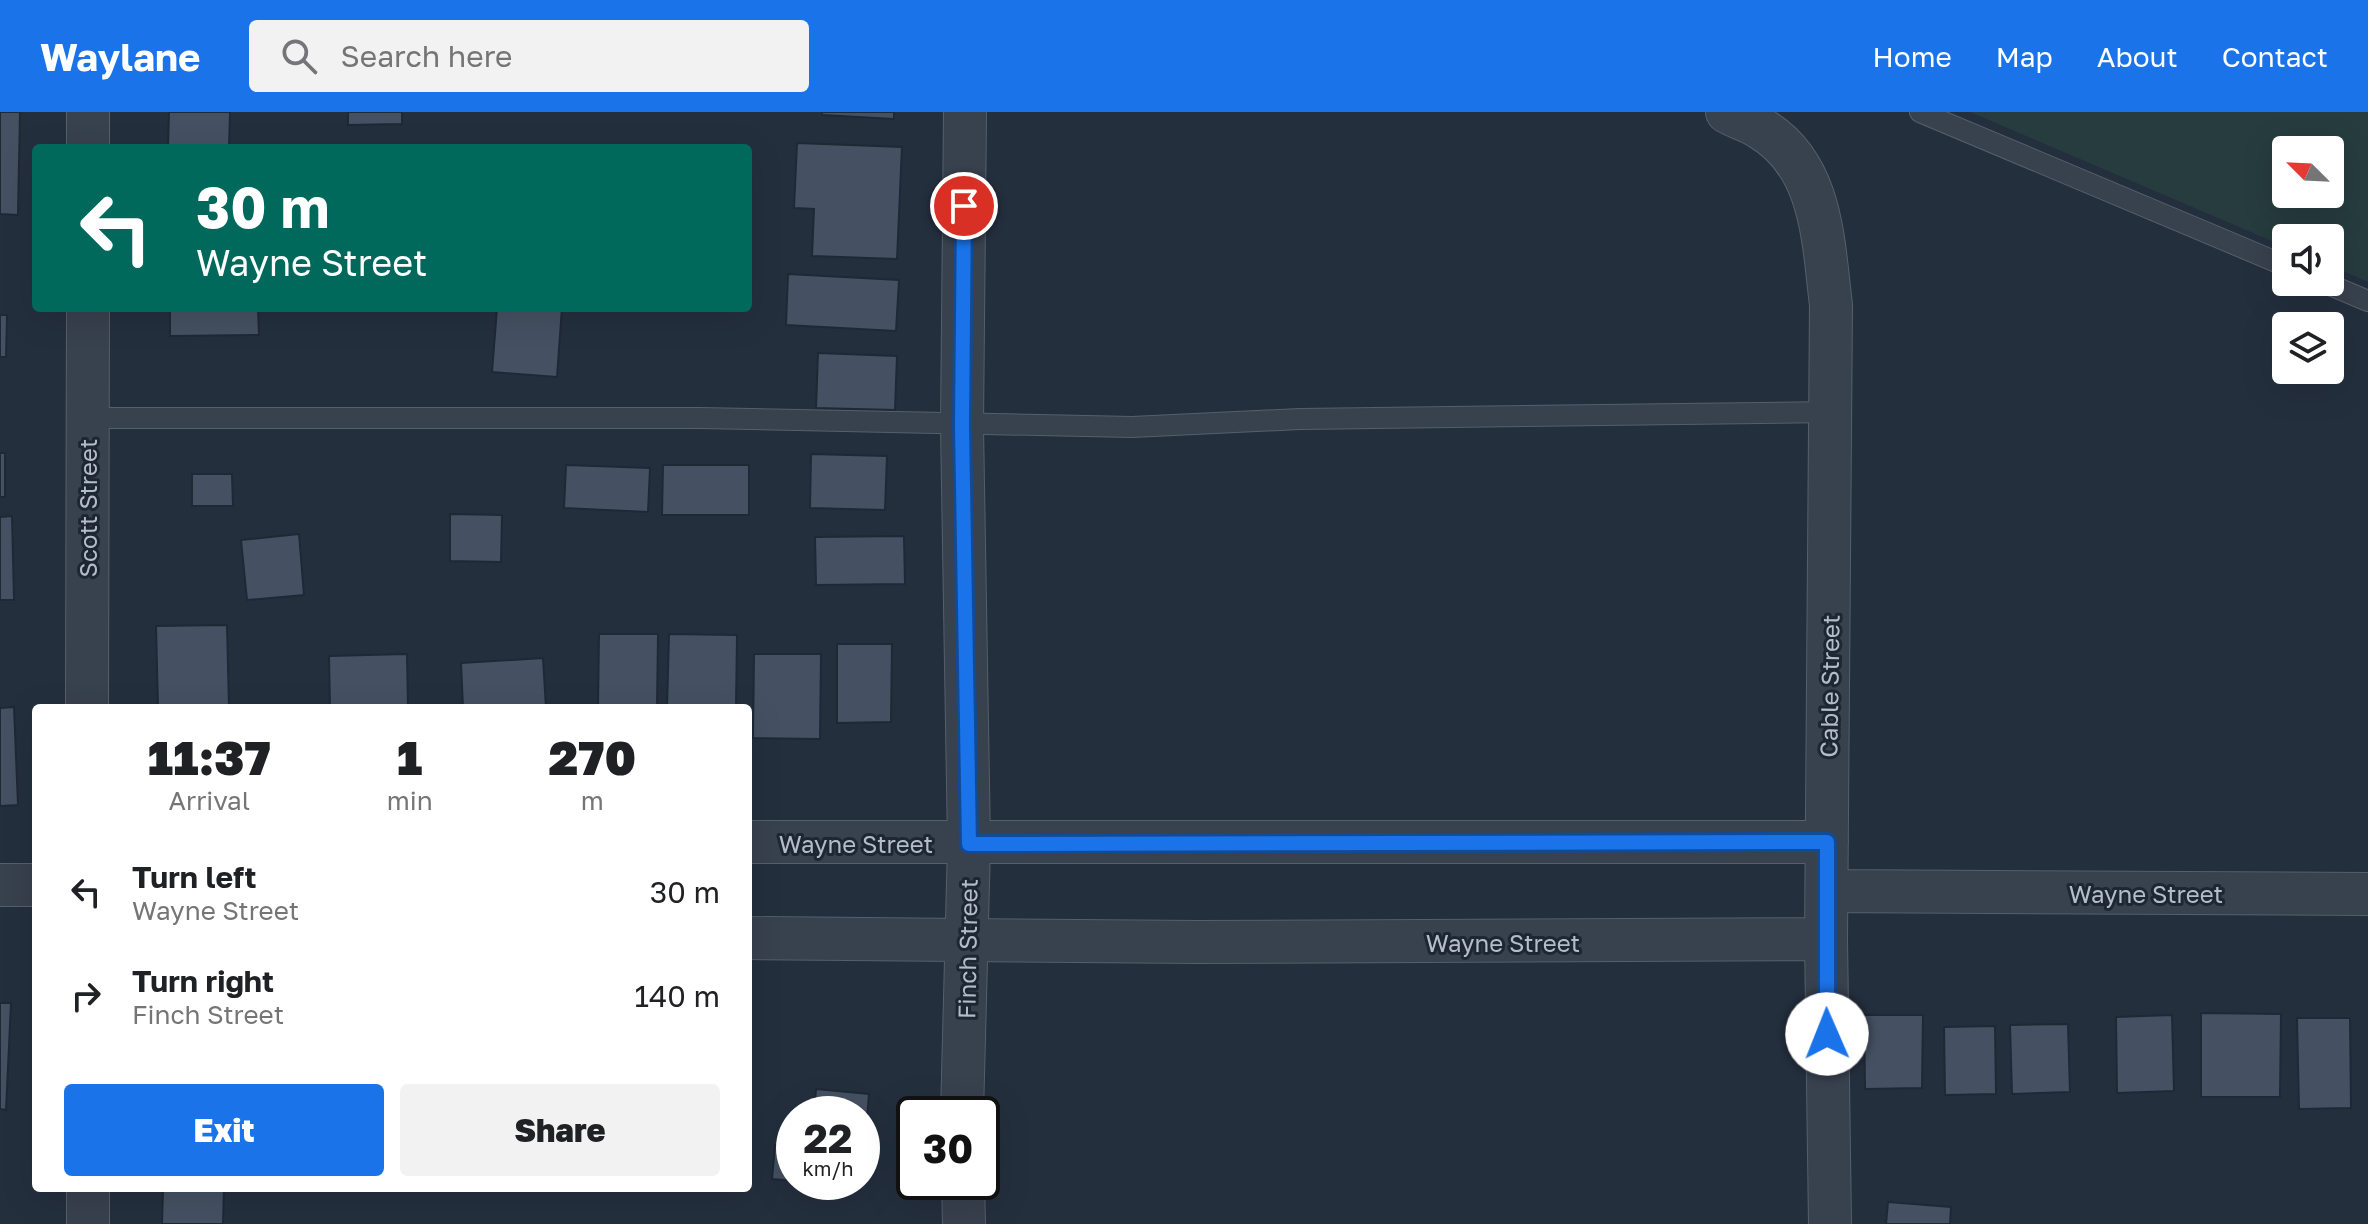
<!DOCTYPE html>
<html lang="en">
<head>
<meta charset="utf-8">
<style>
  :root { --surface:#fff; --page:#f2f2f2; --text:#202124; --muted:#757577; --accent:#1a73e8 }
  body { margin:0; font-family:"Golos Text",sans-serif; background:var(--page); color:var(--text); height:100vh; display:flex; flex-direction:column; font-size:30px; white-space:nowrap }
  * { box-sizing:border-box; margin:0 }
  p { font-size:26px; color:var(--muted) }
  .icon { flex:none; width:44px; height:44px; fill:none; stroke:currentColor; stroke-width:2; stroke-linecap:round; stroke-linejoin:round }
  .map { position:relative; flex:1; overflow:hidden }
  .side { position:absolute; left:32px; top:592px; width:720px; height:488px; display:flex; flex-direction:column; background:var(--surface); border-radius:8px; box-shadow:0 8px 32px #0002 }
  .side>* { flex:none }
  .banner { position:absolute; left:32px; top:32px; width:720px; height:168px; border-radius:8px; box-shadow:0 8px 32px #0002; background:#00695c; color:#fff; overflow:hidden }
  .needle { width:52px; rotate:294deg }
  .tools { position:absolute; left:2272px; top:24px; display:grid; gap:16px }
  .tools a { display:grid; place-items:center; width:72px; height:72px; border-radius:8px; background:var(--surface); box-shadow:0 8px 32px #0002; font-size:40px }
  .speed { position:absolute; left:776px; top:984px; display:flex; gap:16px; font-size:40px; font-weight:700; text-align:center }
  .speed>* { display:grid; place-content:center; width:104px; height:104px; border-radius:50%; background:var(--surface); box-shadow:0 8px 32px #0002; line-height:1 }
  .speed small { font-size:20px; font-weight:400 }
  .speed .limit { border:4px solid #111; border-radius:12px; background:#fff; color:#111 }
  .pin { position:absolute; display:grid; place-items:center; width:68px; height:68px; color:#fff; margin:-34px; border:4px solid #fff; border-radius:50%; box-shadow:0 2px 8px #0007 }
  .me { position:absolute; width:88px; margin:-44px; rotate:359deg; stroke-linejoin:round; filter:drop-shadow(0 0 6px #0008) }
  .turn { display:flex; align-items:center; gap:28px; height:168px; padding:0 32px; font-size:36px }
  .turn .icon { width:104px; height:104px; stroke-width:2.5 }
  .turn b { display:block; font-size:56px; line-height:68px }
  .eta { display:flex; justify-content:space-evenly; align-items:center; height:136px; text-align:center }
  .eta b { font-size:48px; font-weight:800; line-height:56px }
  .primary-button { display:flex; gap:16px; margin-top:auto; padding:16px 32px }
  .primary-button a { flex:1; height:92px; border-radius:8px; background:var(--accent); color:#fff; font-size:32px; font-weight:800; line-height:92px; text-align:center }
  .primary-button a+a { background:var(--page); color:var(--text) }
  ul { padding:0; list-style:none }
  li { display:flex; align-items:center; gap:24px; height:104px; padding:0 32px }
  li div { flex:1 }
  li b { display:block; font-size:30px }
  li em { font-style:normal }
  header { display:flex; align-items:center; gap:48px; box-sizing:border-box; height:112px; padding:0 40px; background:var(--accent); color:#fff }
  header strong { font-size:38px }
  nav { display:flex; gap:44px; margin-inline-start:auto; font-size:28px }
  .search { width:560px; height:72px; background:var(--page); display:flex; align-items:center; gap:20px; box-sizing:border-box; padding:0 28px; border-radius:8px; color:var(--muted); font-size:30px }
  .map>svg:first-child { display:block }
  .green { fill:#263c3f; fill-rule:evenodd }
  .building { fill:#455162; stroke:#1f2835; stroke-width:2 }
  .lines { fill:none; stroke-linecap:round; stroke-linejoin:round }
  .service-casing { stroke:#565f6c; stroke-width:22 }
  .minor-casing { stroke:#565f6c; stroke-width:44 }
  .service { stroke:#38414e; stroke-width:20 }
  .minor { stroke:#38414e; stroke-width:42 }
  .route-casing { stroke:#114b97; stroke-width:20 }
  .route { stroke:#1a73e8; stroke-width:14 }
  .labels { text-anchor:middle; dominant-baseline:central; stroke-width:6; stroke-linejoin:round; paint-order:stroke }
  .street-label { font-size:24px; fill:#b4bcc9; stroke:#1d2633 }
</style>
</head>
<body>
<header>
<strong>Waylane</strong>
<div class="search"><svg class="icon" aria-label="search" viewBox="0 0 24 24"><circle cx="10" cy="10" r="6"/><path d="M15 15l6 6"/></svg>Search here</div>
<nav><a>Home</a><a>Map</a><a>About</a><a>Contact</a></nav>
</header>
<div class="map">
<svg width="2368" height="1112" viewBox="0 0 2368 1112">
  <rect width="100%" height="100%" fill="#242f3e"/>
  <path class="green" d="M1970 0H2368V170L2330 153V126H2286V135ZM2286 38H2330V82H2286Z"/>
  <path class="building" d="M0 0H20L18 103 0 102Z
    M169 0H230L229 36 168 35Z
    M348 0H402V12L348 13Z
    M822 0H894V7L822 3Z
    M797 31 902 35 897 147 812 144 814 97 794 96Z
    M788 162 899 168 896 219 786 213Z
    M170 196H258L259 223 170 224Z
    M497 196H562L557 265 492 260Z
    M0 203H7L6 245H0Z
    M818 241 897 244 895 298 816 296Z
    M0 341H5V385H0Z
    M811 342 887 344 885 398 810 396Z
    M566 353 650 356 648 400 564 396Z
    M663 353H749V403H662Z
    M192 362H232L233 394H192Z
    M450 402 502 403 501 450 450 449Z
    M12 404 14 488H0V405Z
    M299 422 304 483 247 488 241 428Z
    M904 424 905 472 816 473 815 425Z
    M227 513 229 596H158L156 514Z
    M599 522H658L657 596H598Z
    M669 522 737 523 736 596H667Z
    M837 532H892L891 610 837 611Z
    M407 542 408 596H330L329 544Z
    M754 542H821L820 627 753 626Z
    M543 546 546 596H463L461 551Z
    M14 595 18 693 0 694V596Z
    M0 891H11L6 998 0 997Z
    M2201 901 2281 902 2280 985H2201Z
    M1864 903H1923L1922 976 1865 977Z
    M2172 903 2174 979 2117 981 2116 905Z
    M2297 906H2350L2351 996 2299 997Z
    M2068 912 2070 980 2012 982 2010 913Z
    M1995 914 1996 982 1945 983 1944 915Z
    M816 977 869 982 862 1068V1002H814Z
    M775 1033 794 1035V1069L772 1067Z
    M803 1070H862L861 1075Z
    M163 1076H224L223 1112H162Z
    M237 1076H299V1078L237 1077Z
    M1888 1090 1951 1095 1950 1112H1886Z"/>
  <g class="lines">
    <defs>
      <path id="service" d="M1920 0 2286 154
        M2323 170 2368 189
        M87 306H700L1132 315 1300 307 1831 300"/>
      <path id="minor" d="M1727 0C1737 6 1750 9 1760 16 1823 53 1823 129 1831 193L1826 827 1830 1112
        M88 36V0
        M87 596 88 196
        M748 730H1827
        M0 773H36
        M1829 779 2368 782
        M748 826 1197 830 1826 827
        M962 1002 969 732 962 314 965 0
        M963 1070 964 1112
        M88 1076V1112"/>
    </defs>
    <use href="#service" class="service-casing"/>
    <use href="#minor" class="minor-casing"/>
    <use href="#service" class="service"/>
    <use href="#minor" class="minor"/>
  </g>
  <g class="lines">
    <defs>
      <path id="route" d="M964 94 962 314 969 732 1827 730V922"/>
    </defs>
    <use href="#route" class="route-casing"/>
    <use href="#route" class="route"/>
  </g>
  <g class="labels">
    <g class="street-label">
      <text transform="translate(87 396) rotate(-90)">Scott Street</text>
      <text transform="translate(1829 574) rotate(-89)">Cable Street</text>
      <text x="856" y="731">Wayne Street</text>
      <text x="2146" y="781">Wayne Street</text>
      <text x="1503" y="830">Wayne Street</text>
      <text transform="translate(967 837) rotate(-89)">Finch Street</text>
    </g>
  </g>
</svg>
<div class="tools">
<a><svg class="needle" viewBox="-14 -14 28 28"><path d="M0-13l5 13h-10z" fill="#e53935"/><path d="M0 13l5-13h-10z" fill="#757577"/></svg></a>
<a><svg class="icon" aria-label="sound" viewBox="0 0 24 24"><path d="M4 9h4l5-4v14l-5-4H4zM17 9q2 3 0 6"/></svg></a>
<a><svg class="icon" aria-label="layers" viewBox="0 0 24 24"><path d="M12 4l9 5-9 5-9-5zM3 14l9 5 9-5"/></svg></a>
</div>
<div class="speed"><div>22<small>km/h</small></div><div class="limit">30</div></div>
<div class="pin" style="left:964px;top:94px;background:#d93025"><svg class="icon" aria-label="arrive" viewBox="0 0 24 24"><path d="M6 21V4h12l-3 4 3 4H6"/></svg></div>
<svg class="me" style="left:1827px;top:922px" viewBox="-20 -20 40 40"><circle r="19" fill="#fff"/><path d="M0-13L10 11 0 6-10 11z" fill="#1a73e8"/></svg>
<div class="banner">
<div class="turn"><svg class="icon" aria-label="left" viewBox="0 0 24 24"><path d="M17 20v-9H6M10 6l-5 5 5 5"/></svg><div><b>30 m</b>Wayne Street</div></div>
</div>
<section class="side">
<div class="eta">
<div><b>11:37</b><p>Arrival</p></div>
<div><b>1</b><p>min</p></div>
<div><b>270</b><p>m</p></div>
</div>
<ul>
<li><svg class="icon" aria-label="left" viewBox="0 0 24 24"><path d="M17 20v-9H6M10 6l-5 5 5 5"/></svg><div><b>Turn left</b><p>Wayne Street</p></div><em>30 m</em></li>
<li><svg class="icon" aria-label="right" viewBox="0 0 24 24"><path d="M7 20v-9h11M14 6l5 5-5 5"/></svg><div><b>Turn right</b><p>Finch Street</p></div><em>140 m</em></li>
</ul>
<div class="primary-button"><a>Exit</a><a>Share</a></div>
</section>
</div>
</body>
</html>
